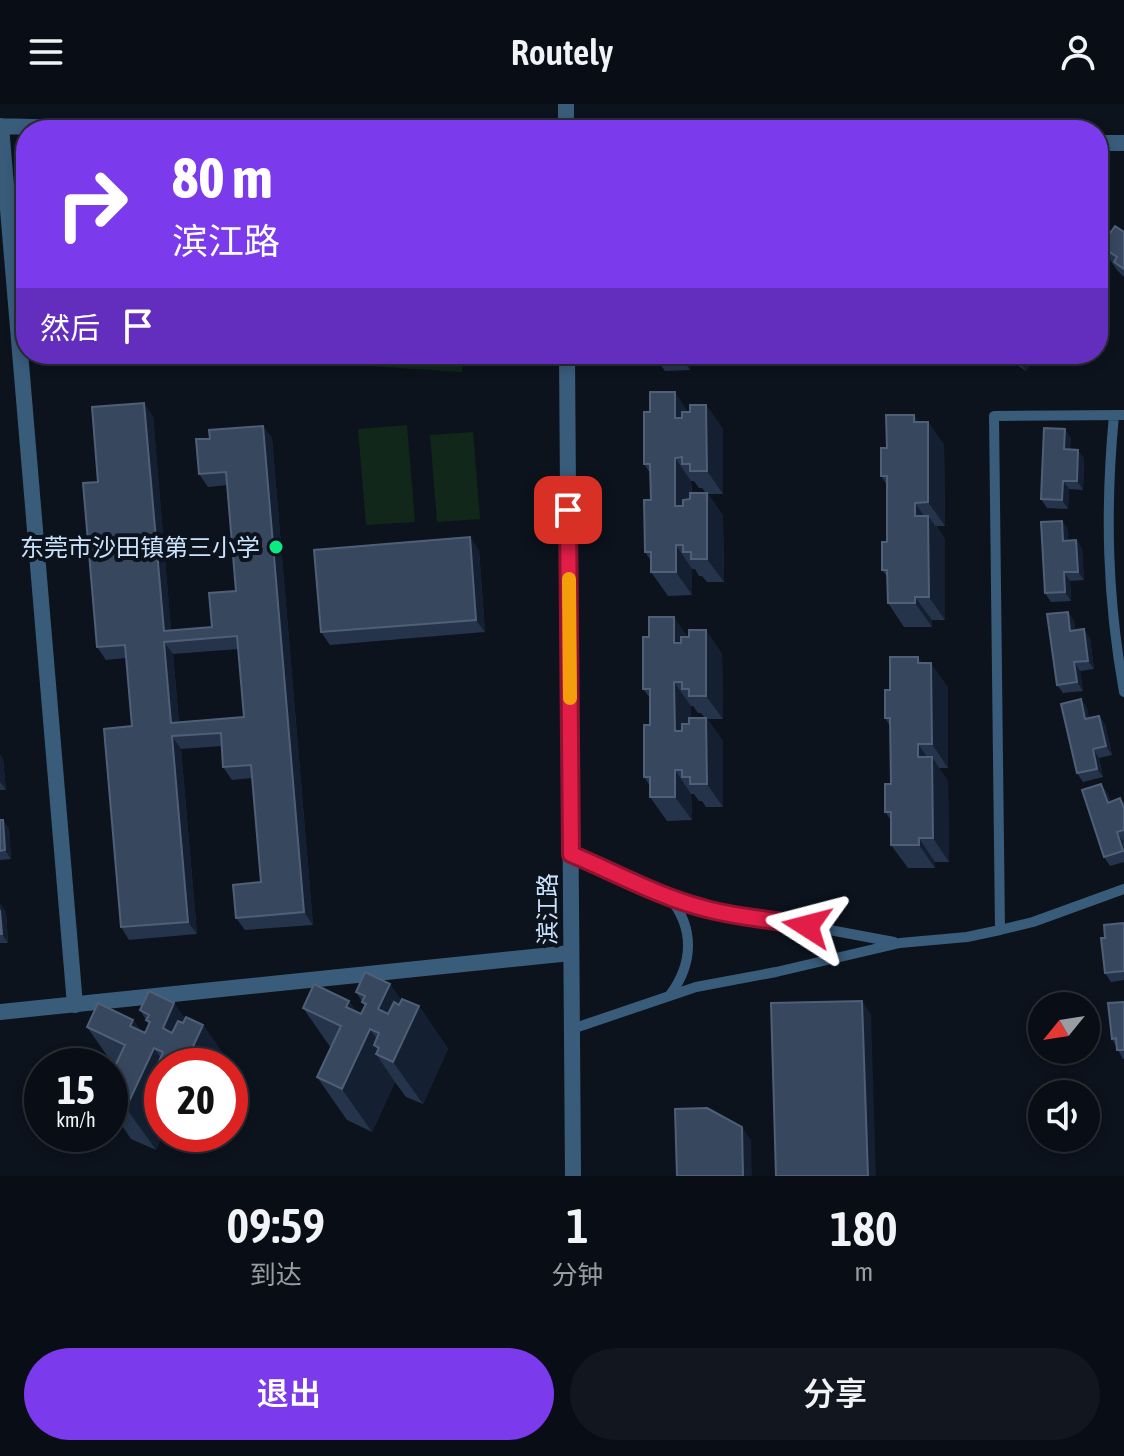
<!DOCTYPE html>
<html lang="zh">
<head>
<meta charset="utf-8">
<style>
  :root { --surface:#090e16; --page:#12171f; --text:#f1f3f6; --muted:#999ca1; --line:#292e35; --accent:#7c3aed }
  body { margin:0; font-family:"Asap Condensed","Noto Sans SC",sans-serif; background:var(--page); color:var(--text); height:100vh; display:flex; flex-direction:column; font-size:30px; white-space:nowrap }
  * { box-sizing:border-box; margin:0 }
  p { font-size:26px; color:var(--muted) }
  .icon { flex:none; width:44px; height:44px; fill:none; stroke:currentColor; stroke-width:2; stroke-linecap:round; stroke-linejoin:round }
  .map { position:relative; height:1072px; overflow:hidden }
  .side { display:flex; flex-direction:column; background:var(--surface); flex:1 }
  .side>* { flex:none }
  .top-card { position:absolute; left:16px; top:16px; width:1092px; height:244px; border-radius:32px; box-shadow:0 4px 12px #0003,0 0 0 2px var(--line); background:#7c3aed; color:#fff; overflow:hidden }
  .needle { width:52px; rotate:240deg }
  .fabs { position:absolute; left:1028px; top:888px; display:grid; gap:16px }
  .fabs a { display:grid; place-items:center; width:72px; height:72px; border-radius:50%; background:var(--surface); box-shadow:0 4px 12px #0003,0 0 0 2px var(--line); font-size:40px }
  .speed { position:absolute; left:24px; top:944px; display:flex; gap:16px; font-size:40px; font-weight:700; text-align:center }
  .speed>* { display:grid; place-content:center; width:104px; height:104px; border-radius:50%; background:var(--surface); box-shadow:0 4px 12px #0003,0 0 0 2px var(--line); line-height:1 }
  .speed small { font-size:20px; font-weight:400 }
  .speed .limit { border:12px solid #d22; background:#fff; color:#111 }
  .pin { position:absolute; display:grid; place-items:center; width:68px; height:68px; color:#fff; margin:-34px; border-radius:16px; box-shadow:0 4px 12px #0006 }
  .me { position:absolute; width:88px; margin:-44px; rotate:279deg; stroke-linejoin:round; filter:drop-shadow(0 0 6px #0008) }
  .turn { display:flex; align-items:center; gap:28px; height:168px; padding:0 24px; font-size:36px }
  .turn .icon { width:104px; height:104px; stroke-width:2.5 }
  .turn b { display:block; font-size:56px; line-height:68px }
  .then { display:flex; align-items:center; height:76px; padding:0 24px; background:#0003; gap:16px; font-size:30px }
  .eta { display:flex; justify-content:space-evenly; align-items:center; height:136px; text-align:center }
  .eta b { font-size:48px; font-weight:600; line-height:56px }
  .button { display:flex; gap:16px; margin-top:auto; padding:16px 24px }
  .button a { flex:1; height:92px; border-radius:48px; background:var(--accent); color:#fff; font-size:32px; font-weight:600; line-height:92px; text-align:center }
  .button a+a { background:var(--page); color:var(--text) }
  header { display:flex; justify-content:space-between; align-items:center; height:104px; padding:0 24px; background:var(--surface); font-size:36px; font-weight:600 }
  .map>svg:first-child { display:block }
  .green { fill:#102719 }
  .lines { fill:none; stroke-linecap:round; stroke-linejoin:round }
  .service { stroke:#395c7b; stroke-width:10 }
  .minor { stroke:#395c7b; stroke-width:16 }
  .tertiary { stroke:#395c7b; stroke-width:16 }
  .wall { fill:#25344b; fill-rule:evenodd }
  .shaded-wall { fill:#141f31 }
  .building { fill:#37475e; stroke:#4e5f77; stroke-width:2; fill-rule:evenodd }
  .route-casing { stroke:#92132f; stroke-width:20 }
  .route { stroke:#e11d48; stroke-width:14 }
  .slow { stroke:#f59e0b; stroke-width:14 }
  .poi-dot { fill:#08ec82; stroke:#0c131d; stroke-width:3 }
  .labels { text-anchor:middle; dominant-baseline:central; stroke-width:8; stroke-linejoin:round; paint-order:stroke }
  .poi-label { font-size:24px; fill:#cbe2fd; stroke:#0c131d; text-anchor:end }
  .street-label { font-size:24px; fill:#cbe2fd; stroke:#0c131d }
</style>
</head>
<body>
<header><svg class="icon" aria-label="menu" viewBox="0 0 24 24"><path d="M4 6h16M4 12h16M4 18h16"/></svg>Routely<svg class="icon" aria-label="person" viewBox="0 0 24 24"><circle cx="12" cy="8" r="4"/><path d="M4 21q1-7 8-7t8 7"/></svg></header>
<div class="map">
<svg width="1124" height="1072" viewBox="0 0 1124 1072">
  <rect width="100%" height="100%" fill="#0c131d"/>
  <path class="green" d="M181 250H463L462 268Z
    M407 321 415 418 366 421 358 325Z
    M473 328 480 415 437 418 430 331Z"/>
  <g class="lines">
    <path class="service" d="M1114 311C1105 406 1107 494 1124 588
      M571 750 676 795 700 804 725 810 776 816 894 838
      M670 794C695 825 693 860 670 891
      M1000 826 994 312 1124 311
      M572 925 696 883 776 868 900 839 967 833 1000 826 1033 818 1124 785"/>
    <path class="minor" d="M0 22 126 26
      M1 22 75 901
      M1098 39H1124
      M0 908 571 849"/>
    <path class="tertiary" d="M566 0V26
      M567 250 573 1072"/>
  </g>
  <path class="wall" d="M1124 128V173L1117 166 1101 142Z
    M653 250H690V266L665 267Z
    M702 250H721V253H704Z
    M990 250H1037L1026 267 1010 256 1006 261Z
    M706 301 723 325V390H708L723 412 724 478H707L702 472H699L695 465H692V491L668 492 651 468V457L645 448 651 396 650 369 644 360 688 308ZM691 377H694L699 384H702L706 389H692Z
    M153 312 171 526 212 523 236 487 227 381 208 383 199 370 210 335 263 322 272 334 313 821 245 826 236 814 261 778 252 674 232 676 223 663 222 642 181 645 197 830 129 836 121 823 132 622 126 554 106 556 97 543 98 378ZM238 545 244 613 179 619 173 550Z
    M919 318H928L944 341 945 422H936L945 435V516H932V523H904L888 499V474L882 466 887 438V381L881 372 887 344Z
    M1071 334 1070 345 1084 354 1083 386 1069 385 1068 405 1047 404 1041 395Z
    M1062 417 1068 426V437L1076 436 1082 445 1084 476 1070 477 1071 497 1051 498 1045 489Z
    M479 446 485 528 330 541 321 528Z
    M1074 516 1075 527 1090 534 1094 565 1080 567 1083 587 1063 589 1057 581Z
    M688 533 722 549 723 615H707L723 637V703H706L702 697H699L694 690H691L692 716 667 717 650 693V682L644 673 650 621V594L643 585ZM691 602H693L698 609H701L705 614H691Z
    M918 553 922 559 948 583V664H939L948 677 949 758H935V764H908L891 741V716L885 708 891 680 890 622 885 614 890 586Z
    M1081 595 1087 604 1089 614 1099 612 1105 620 1112 651 1099 654 1103 673 1083 678 1077 669Z
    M0 651 3 655 6 686H0Z
    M1107 688 1111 698 1120 694 1124 699V758L1110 762 1104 753Z
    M0 716 9 724 11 755 0 756Z
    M0 800 6 808 8 839H0Z
    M1124 819V876L1111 878 1105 869V834Z
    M356 888 401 896 419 902 448 945 423 1000 406 993 395 978 372 1028 347 1016 317 973 331 944 303 904 349 897 357 909 361 910 365 902Z
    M1124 898V955H1123L1112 935Z
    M140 906 185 914 203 921 233 964 162 962V1030L156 1046 131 1035 110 1004V973L115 963 87 923 133 916 141 927 145 929 149 921Z"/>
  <path class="shaded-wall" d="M678 250H690V266Z
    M999 250H1005L1010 256 1006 261Z
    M1014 250H1037L1026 267Z
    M675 288 691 312V338L675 314Z
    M144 299 153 312 172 537 164 527Z
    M706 301 723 325V390L707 367Z
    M914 311 928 330V318L944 341 945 422 928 398 914 318Z
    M263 322 272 334 313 821 304 808Z
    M1065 325 1071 334 1070 354 1064 345Z
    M1078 346 1084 354 1083 386 1077 377Z
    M675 354 691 377 692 426 675 402Z
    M1063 377 1069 385 1068 405 1062 396Z
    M707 389 723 412 724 478 707 455Z
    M915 399 928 418V412L945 435V516L929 493 915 412Z
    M1062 417 1068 426 1069 445 1063 437Z
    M470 433 479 446 485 528 476 516Z
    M1076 436 1082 445 1084 476 1078 468Z
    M676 441 692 465V491L676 468Z
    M1064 468 1070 477 1071 497 1065 488Z
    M915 493 932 516V523L915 499Z
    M1068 508 1074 516 1076 536 1070 527Z
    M674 513 690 536V563L674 539Z
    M1084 525 1090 534 1094 565 1088 557Z
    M706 526 722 549 723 615 706 592Z
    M164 538 173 550 180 632 171 619Z
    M918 553 931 572V559L948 583V664L932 640 918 559Z
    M1074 558 1080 567 1083 587 1077 578Z
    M674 578 691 602V651L675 627Z
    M1081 595 1087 604 1091 623 1085 615Z
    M1099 612 1105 620 1112 651 1106 642Z
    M706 614 723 637V703L707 680Z
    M172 632 181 645 197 830 188 818Z
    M918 640 932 660V653L948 677 949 758 933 734 918 653Z
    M1093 645 1099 654 1103 673 1097 665Z
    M0 651 3 655 6 686 0 678Z
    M675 666 691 690 692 716 675 693Z
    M1101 680 1107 688 1114 707 1108 699Z
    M3 716 9 724 11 755 5 746Z
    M1117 728 1123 737 1124 748Z
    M919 734 935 758V764L919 741Z
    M0 800 6 808 8 839 2 830Z
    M390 880 414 913 419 902 448 945 423 1000 393 958 378 905Z
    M349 897 393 957 379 944 374 941 382 952 376 950 395 978 372 1028 342 985 346 903Z
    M862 897 871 910 876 1072H868Z
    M174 899 198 932 203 921 233 964 230 970V962H184L163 924Z
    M133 916 167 962 158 960 162 966 160 968 162 971V1030H164L156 1046 126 1004 130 922Z
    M742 1023 751 1036 752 1072H743Z"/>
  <path class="building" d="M1115 122 1124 128V165L1114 158 1117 153 1101 142Z
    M650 288H675V314H682V308H690V301H706L707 367H690V360H682V353L675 354V402H683V396L690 395V389H707V455H691V448H683V441H676V468H651V448H645L644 396H651L650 360H644V308H650Z
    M144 299 164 527 212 523 209 489 236 487 226 368 199 370 196 335H210L209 326 263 322 304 808 236 814 233 781 261 778 251 661 223 663 221 629 172 632 188 818 121 823 104 625 132 622 125 541 97 543 83 379 98 378 92 303ZM237 532 244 613 171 619 164 538Z
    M886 311H914V318H928V398L915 399V412H928L929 493H915V499H888L887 466H882V438H887V372H881V344H887Z
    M1044 324 1065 325 1064 345 1078 346 1077 377H1063L1062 396 1041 395Z
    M1062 417 1063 437 1076 436 1078 468H1064L1065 488 1045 489 1041 418Z
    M470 433 476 516 321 528 314 446Z
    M1068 508 1070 527 1084 525 1088 557 1074 558 1077 578 1057 581 1047 510Z
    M649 513H674V539H681V533H689V526H706V592H689V585H682V578H674L675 627H682V620H689V614H706L707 680H690V673H682V666H675V693H650V673H644V621H650V585H643V533H649Z
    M890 553H918V559H931L932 640H918V653H932L933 734H919V741H891V708H885V680H891L890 614H885V586H890Z
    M1081 595 1085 615 1099 612 1106 642 1093 645 1097 665 1077 669 1061 600Z
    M1101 680 1108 699 1120 694 1124 705V726L1117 728 1123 747 1104 753 1082 686Z
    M0 716H3L5 746 0 747Z
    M0 806 2 830H0Z
    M1124 819V867L1105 869 1101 834H1105L1104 821Z
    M365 868 390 880 378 905 388 910 394 898 399 901 402 895 419 902 393 958 376 950 379 944 374 941 379 929 370 925 342 985 317 973 341 922 303 904 314 880 349 897 346 903 361 910 366 900 362 898 365 892 356 888Z
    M149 887 174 899 163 924 172 929 178 917 183 919 186 913 203 921 184 962H162L158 960 163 948 154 944 126 1004 110 996V973L125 941 87 923 98 899 133 916 130 922 145 929 150 918 146 916 149 911 140 906Z
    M862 897 868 1072H776L771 899Z
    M1124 898V946H1117L1116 934 1112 935 1108 899Z
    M707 1004 742 1023 743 1072H677L675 1005Z"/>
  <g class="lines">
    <defs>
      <path id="route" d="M568 406 571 750C614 768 657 792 703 804 737 814 772 815 807 822"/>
    </defs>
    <use href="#route" class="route-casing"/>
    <use href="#route" class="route"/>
    <path class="slow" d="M569 475 570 594"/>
  </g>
  <circle class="poi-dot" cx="276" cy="443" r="8"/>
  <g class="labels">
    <g class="poi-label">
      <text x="260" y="443">东莞市沙田镇第三小学</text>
    </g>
    <g class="street-label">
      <text transform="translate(547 805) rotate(-90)">滨江路</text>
    </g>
  </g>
</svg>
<div class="fabs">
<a><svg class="needle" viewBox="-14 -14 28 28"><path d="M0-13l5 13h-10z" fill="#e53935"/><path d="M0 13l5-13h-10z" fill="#999ca1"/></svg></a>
<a><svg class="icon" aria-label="sound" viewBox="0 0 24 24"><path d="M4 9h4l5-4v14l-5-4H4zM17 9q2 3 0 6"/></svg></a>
</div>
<div class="speed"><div>15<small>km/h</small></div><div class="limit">20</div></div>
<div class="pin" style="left:568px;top:406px;background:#d93025"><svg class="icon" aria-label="arrive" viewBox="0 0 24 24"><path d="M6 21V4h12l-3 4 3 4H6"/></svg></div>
<svg class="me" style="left:807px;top:822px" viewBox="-20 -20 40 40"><path d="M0-17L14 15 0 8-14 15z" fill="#e11d48" stroke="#fff" stroke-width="4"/></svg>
<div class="top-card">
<div class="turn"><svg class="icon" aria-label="right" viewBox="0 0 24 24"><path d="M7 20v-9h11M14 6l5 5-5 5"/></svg><div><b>80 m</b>滨江路</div></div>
<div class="then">然后<svg class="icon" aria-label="arrive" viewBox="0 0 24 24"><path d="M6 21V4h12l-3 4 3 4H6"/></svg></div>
</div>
</div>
<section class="side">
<div class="eta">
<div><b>09:59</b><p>到达</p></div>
<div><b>1</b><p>分钟</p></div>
<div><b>180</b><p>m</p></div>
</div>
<div class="button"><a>退出</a><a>分享</a></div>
</section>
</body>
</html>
